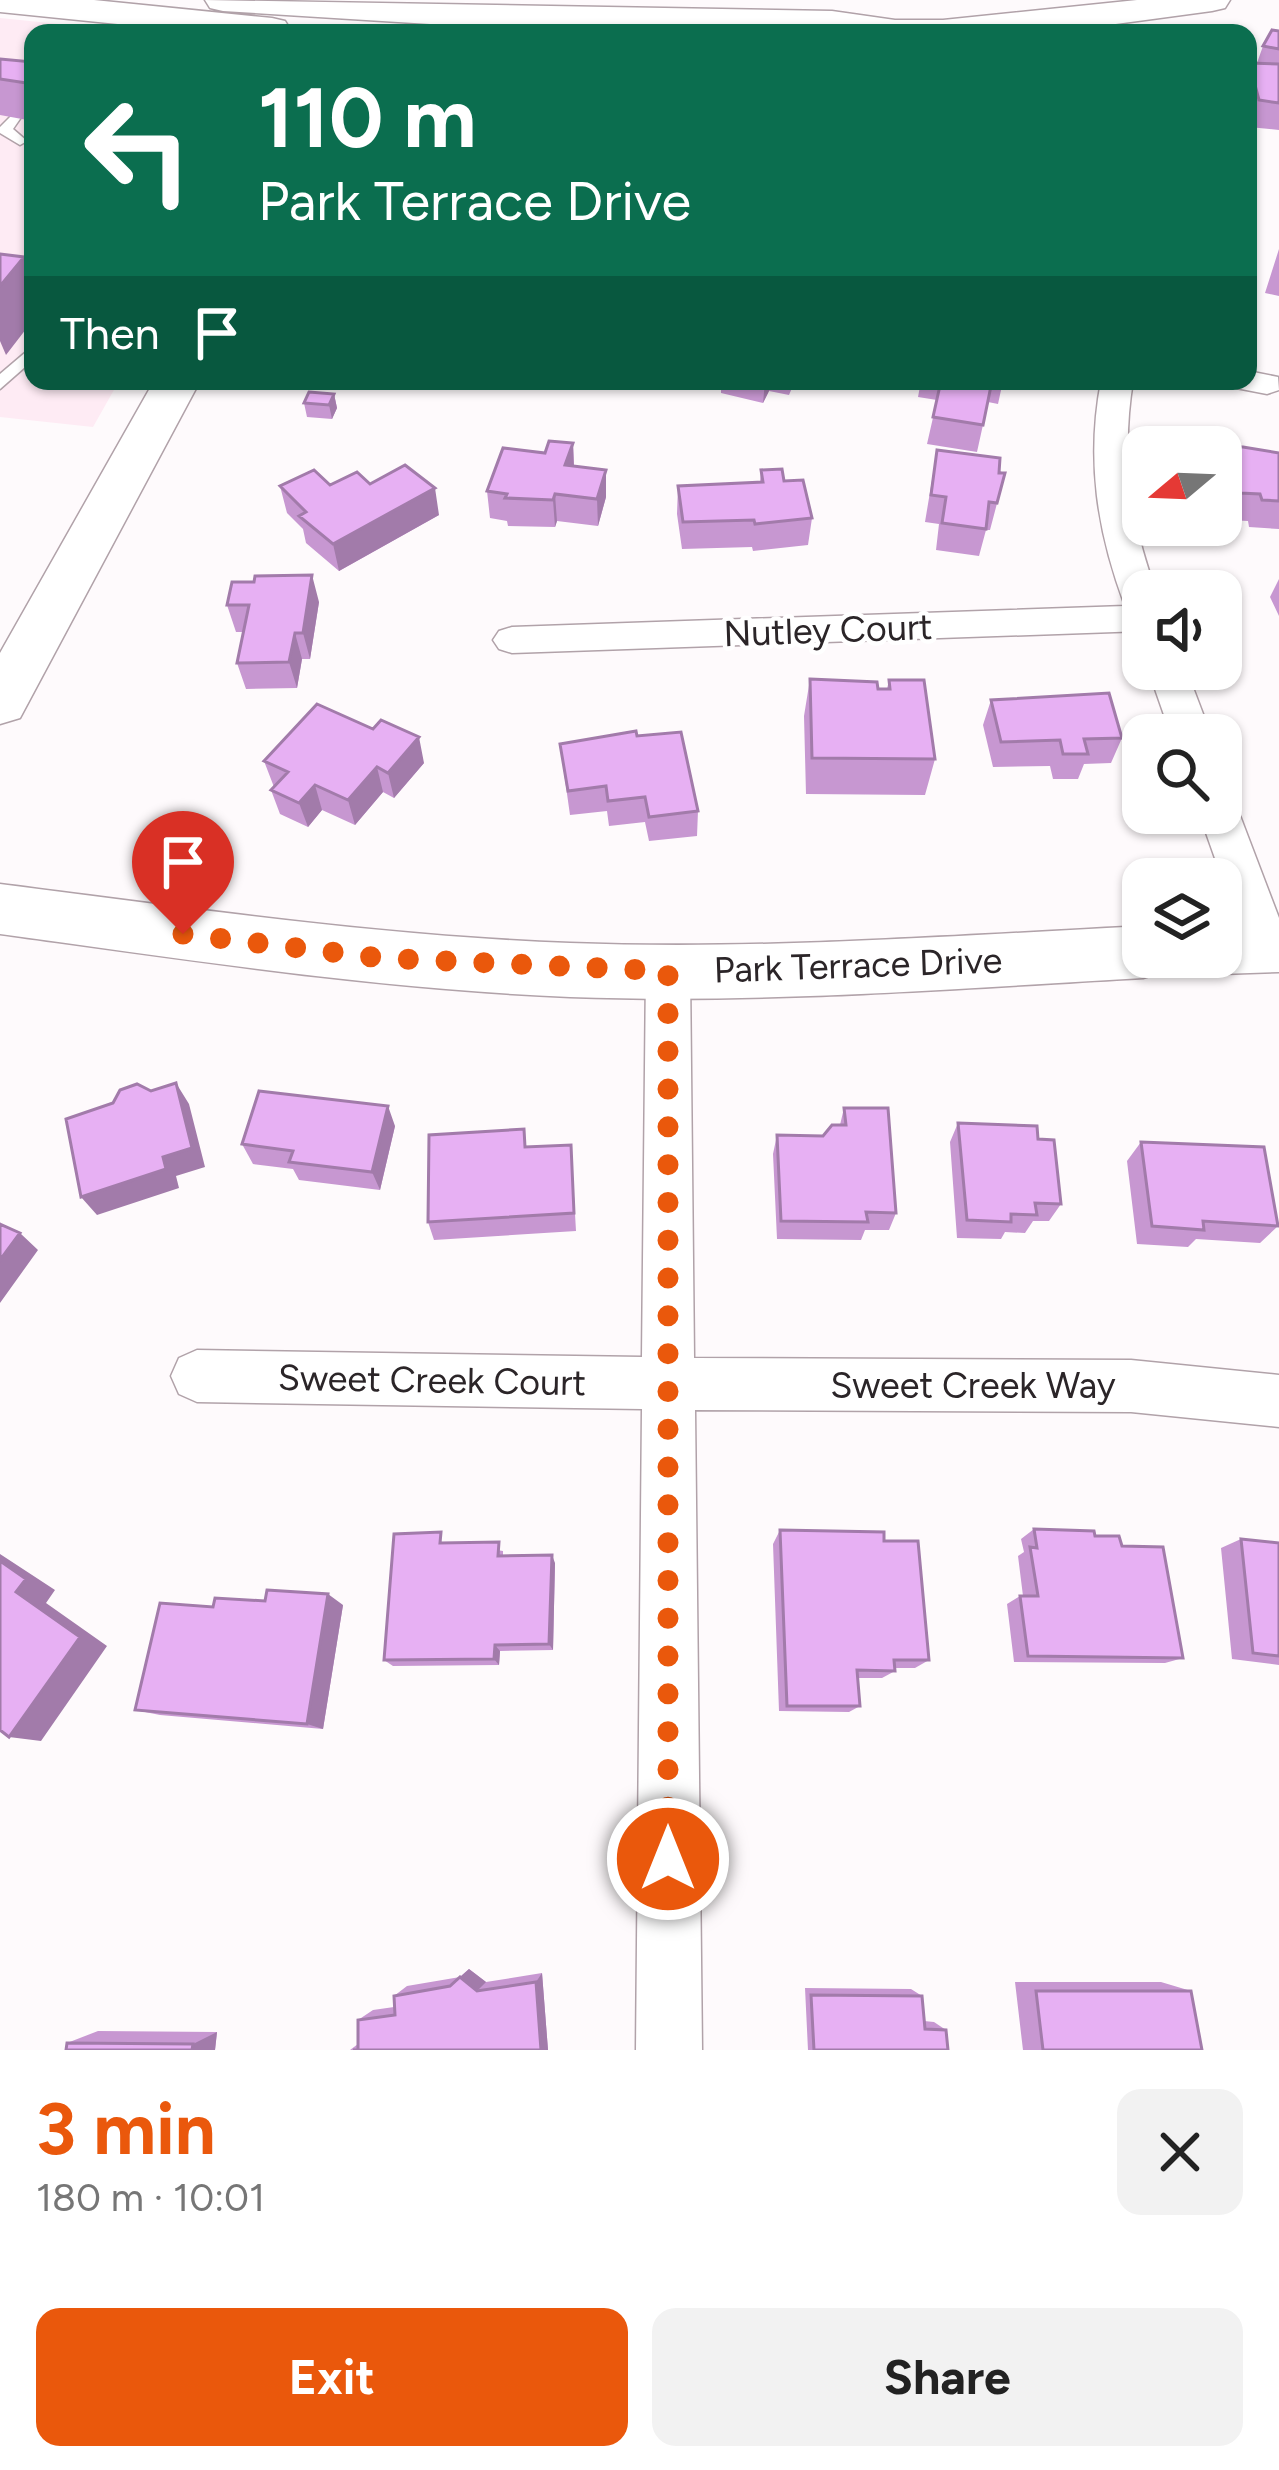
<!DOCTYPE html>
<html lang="en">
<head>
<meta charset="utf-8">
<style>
  :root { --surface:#fff; --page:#f2f2f2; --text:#222; --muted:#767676; --accent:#ea580c }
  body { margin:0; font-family:Figtree,sans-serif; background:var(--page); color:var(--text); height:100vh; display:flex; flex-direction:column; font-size:45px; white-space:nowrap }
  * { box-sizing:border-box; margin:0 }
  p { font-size:39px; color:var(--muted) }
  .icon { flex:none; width:66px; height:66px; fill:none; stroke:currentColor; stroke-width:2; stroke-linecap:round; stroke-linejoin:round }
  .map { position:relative; height:2050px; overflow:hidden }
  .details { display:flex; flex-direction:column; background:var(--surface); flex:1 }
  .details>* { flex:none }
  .top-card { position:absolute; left:24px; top:24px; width:1233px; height:366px; border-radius:24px; box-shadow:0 3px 9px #0004; background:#0b6e4f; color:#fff; overflow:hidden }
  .needle { width:78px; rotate:251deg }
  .fabs { position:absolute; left:1122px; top:426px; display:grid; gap:24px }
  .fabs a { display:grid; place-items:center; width:120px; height:120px; border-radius:24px; background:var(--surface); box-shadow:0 3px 9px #0004; font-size:60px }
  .pin { position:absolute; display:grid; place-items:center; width:102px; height:102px; color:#fff; margin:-123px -51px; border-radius:50% 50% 50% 0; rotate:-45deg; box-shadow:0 0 12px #0007 }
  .pin .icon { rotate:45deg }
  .me { position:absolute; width:132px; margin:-66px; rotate:0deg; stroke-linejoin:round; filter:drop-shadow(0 0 9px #0008) }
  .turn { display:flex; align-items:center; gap:42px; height:252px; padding:0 36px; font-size:54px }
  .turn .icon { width:156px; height:156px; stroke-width:2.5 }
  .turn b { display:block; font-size:84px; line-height:102px }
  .then { display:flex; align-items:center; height:114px; padding:0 36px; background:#0003; gap:24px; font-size:45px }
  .round { display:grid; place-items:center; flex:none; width:126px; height:126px; border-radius:24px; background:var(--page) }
  .summary { display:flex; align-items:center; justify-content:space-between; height:204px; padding:0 36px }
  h1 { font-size:72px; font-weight:700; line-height:90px; color:var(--accent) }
  .primary-button { display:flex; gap:24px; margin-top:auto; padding:24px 36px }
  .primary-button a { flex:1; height:138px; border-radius:24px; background:var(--accent); color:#fff; font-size:48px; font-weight:700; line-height:138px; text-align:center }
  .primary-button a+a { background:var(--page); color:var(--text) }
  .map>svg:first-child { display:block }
  .built { fill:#feebf4 }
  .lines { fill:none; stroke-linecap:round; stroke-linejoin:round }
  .lane-casing { stroke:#b1a2a9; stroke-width:3 }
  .street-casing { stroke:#b1a2a9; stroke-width:3 }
  .secondary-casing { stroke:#b1a2a9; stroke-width:3 }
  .lane { fill:#fff; fill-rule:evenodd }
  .street { fill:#fff; fill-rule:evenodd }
  .secondary { fill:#fff; fill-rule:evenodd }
  .wall { fill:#c797d1 }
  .shaded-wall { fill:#a27baa }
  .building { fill:#e7b0f3; stroke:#a27baa; stroke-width:3 }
  .route { stroke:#ea580c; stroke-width:21; stroke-dasharray:0 37.8 }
  .labels { text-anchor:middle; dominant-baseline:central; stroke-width:9; stroke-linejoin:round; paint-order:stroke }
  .street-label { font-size:36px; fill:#2b2528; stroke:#fff }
</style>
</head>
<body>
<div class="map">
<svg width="1279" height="2050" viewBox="0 0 1279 2050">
  <rect width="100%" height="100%" fill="#fefafc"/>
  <path class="built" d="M0 18 148 33H33V381H119L93 427 0 417Z"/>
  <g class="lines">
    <defs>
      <path id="lane" d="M15 112 22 116 13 129 27 141 20 145 0 133V127Z
        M33 346V360L0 389V374Z"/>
      <path id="street" d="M1248 371 1278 377 1279 390 1267 394 1236 388 1231 381H1248Z
        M1101 381H1133C1121 454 1130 521 1156 591H1143V631L512 653 499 649 493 640 499 631 512 627 1125 606C1097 531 1086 460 1101 381Z
        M1148 669H1186L1211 735H1171Z
        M1221 798 1233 802 1239 813 1279 918V960L1268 964 1253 959 1246 946 1199 813H1221Z
        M668 953 684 958 690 971 694 1358 1131 1360 1279 1375V1427L1131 1412 695 1410 702 2050H636L642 1409 197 1402 179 1394 171 1376 179 1358 197 1350 642 1357 646 971 652 958Z"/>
      <path id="secondary" d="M0 0H94L272 18 285 21 290 29 287 33H206L0 12Z
        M205 0 832 11 895 20H943L1137 0H1230L1225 8 1212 11 1049 33 527 30 223 11 210 8Z
        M154 381H200L20 718 0 724V653Z
        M0 884C189 908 379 936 570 943 761 950 952 936 1143 926V957H1172L1166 971 1143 978C952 989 761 1004 570 997 379 989 189 960 0 934Z
        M1279 920V972L1221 974 1198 967 1194 957H1221V922Z"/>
    </defs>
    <use href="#lane" class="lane-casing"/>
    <use href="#street" class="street-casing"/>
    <use href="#secondary" class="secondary-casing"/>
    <use href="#lane" class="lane"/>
    <use href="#street" class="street"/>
    <use href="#secondary" class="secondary"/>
  </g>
  <path class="wall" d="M1279 31V130L1249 127 1248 67 1249 63H1257L1263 46Z
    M0 59 33 62V121L0 115Z
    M1279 249V296L1265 293Z
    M611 381H640V384L611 383Z
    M721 381H795L789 395 769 391 763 403 721 393Z
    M921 381H1003L998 404 988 402 977 452 927 444 937 400 918 397Z
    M334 394 337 408 332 419 307 417 304 403Z
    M573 443 574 466 606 470V497L598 526 557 521 555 527 508 526 507 521 490 518 487 491 545 453Z
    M1221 447 1279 453V529L1249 527 1248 521 1227 520 1225 510H1221Z
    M937 450 1005 473 990 530H986L979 556 936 550 939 524 925 522Z
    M761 470 784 481 812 518 808 545 753 551 752 547 682 549 677 514 678 486 760 482Z
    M330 485 439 515 339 571 306 543 303 529 287 513 280 486Z
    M1279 579V616L1270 597Z
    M319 602 310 659H302L297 688 246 689 237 663 244 632H236L227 605Z
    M810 679 878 689H887L889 680 935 759 925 795 806 794 804 716Z
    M991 700 1122 738 1111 763 1084 764 1078 779H1053L1050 766 993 767 983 725Z
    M637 736 698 811 697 836 649 841 645 822 609 826 607 811 570 815 560 744Z
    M264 761 424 763 394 798 383 792 355 825 322 810 308 827 280 814 271 790 274 787Z
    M844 1108 896 1213 889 1230H865L861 1240 777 1239 773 1154 777 1135 823 1136 840 1125Z
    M958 1123 1038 1139 1061 1204 1049 1221H1033L1025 1233 1005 1232 1001 1239 957 1238 950 1142Z
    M395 1126 380 1190 299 1180 293 1169 253 1164 242 1144Z
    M1141 1142 1278 1226 1260 1243 1196 1239 1188 1247 1137 1244 1127 1161Z
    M571 1145 576 1231 434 1240 428 1222 527 1147Z
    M1034 1529 1095 1536 1122 1546 1183 1658 1165 1663 1014 1662 1007 1604 1020 1596H1023L1018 1556 1024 1552 1021 1539Z
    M780 1530 884 1541 929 1660 915 1668H895V1671L882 1678H858L860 1706 849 1712 779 1711 773 1544Z
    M1241 1539 1279 1543V1665L1232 1659 1221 1548Z
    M448 1542 503 1551V1556L555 1563 553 1650 500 1651 499 1665 393 1666 384 1660Z
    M343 1605 323 1729 160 1715 135 1710 213 1607Z
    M469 1969 486 1982 542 1973 548 2050H350L358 2044V2020L373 2010 394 2007V1996L407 1986 460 1977Z
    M1015 1982H1161L1191 1991 1202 2050H1023Z
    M805 1988 911 1989 922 1996 924 2021 934 2022 946 2030 948 2050H808Z
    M98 2031 217 2032 215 2050H66L67 2043Z"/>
  <path class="shaded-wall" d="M24 257 33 281V320L6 355 0 341V286Z
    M765 381H770L769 391 763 403Z
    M334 394 337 408 332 419 329 405Z
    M573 443 574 470 565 465Z
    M606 470V497L598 526 597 499Z
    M435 488 439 515 339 571 333 544Z
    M555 494 557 521 555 527 553 500Z
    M312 575 319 602 310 659 303 633Z
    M295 633 302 659 297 688 289 662Z
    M419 737 424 763 394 798 388 773Z
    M377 767 383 792 355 825 348 800Z
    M315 785 322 810 308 827 299 803Z
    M176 1083 189 1104 205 1167 176 1176 179 1188 97 1215 81 1197 163 1157Z
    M388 1106 395 1126 380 1190 372 1172Z
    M20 1233 38 1250 0 1303V1260Z
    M0 1554 55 1590 46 1603 107 1646 41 1741 9 1737 16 1592 0 1561Z
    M552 1555 555 1563 553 1650 549 1644Z
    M328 1594 343 1605 323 1729 307 1724Z
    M495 1645 500 1651 499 1665 494 1659Z
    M469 1969 486 1982 477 1991 460 1977Z
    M542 1973 548 2050H541L536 1982Z
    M217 2032 215 2050H192L193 2044Z"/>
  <path class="building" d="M1272 30 1279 31V49L1263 46Z
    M0 59 33 62V84L0 79Z
    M1249 63 1279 64V103L1259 100Z
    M0 254 24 257 0 286Z
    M941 381H992L983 425 933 417Z
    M309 392 334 394 329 405 304 403Z
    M549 441 573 443 565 465 606 470 597 499 555 494 553 500 505 498 507 494 487 491 503 448 545 453Z
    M1196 446 1243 447 1279 453V501L1262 500 1260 494 1240 493 1237 483 1221 482V447Z
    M937 450 1000 458 999 473H1005L997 503 989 502 986 529 942 523 946 497 931 495Z
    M405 465 435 488 333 544 299 516 306 512 280 486 314 470 330 485 357 472 370 484Z
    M782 469 784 481 803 480 812 518 755 524 754 520 683 522 678 486 763 482 761 470Z
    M312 575 303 633H295L289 662 237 663 249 605H227L232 582H254L255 576Z
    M810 679 877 682 878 689H890L889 680H924L935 759 812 758Z
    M1109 693 1122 738 1084 739 1088 754H1063L1060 740 1001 742 991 700Z
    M317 704 373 729 381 720 419 737 388 773 377 767 348 800 315 785 299 803 271 790 288 772 264 761Z
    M636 731 637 736 681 732 698 811 649 817 645 797 608 801 606 786 568 791 560 744Z
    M176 1083 192 1148 163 1157 166 1169 81 1197 66 1119 113 1103 120 1090 137 1084 151 1091Z
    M259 1091 388 1106 372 1172 289 1162 293 1151 242 1144Z
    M844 1108H888L896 1213 866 1212 868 1222 781 1221 777 1135 823 1136 832 1125H846Z
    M958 1123 1037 1126 1038 1139 1054 1140 1061 1204 1035 1203 1037 1215 1011 1214V1222L967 1220Z
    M524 1129 525 1147 571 1145 574 1213 428 1222 429 1135Z
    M1141 1142 1264 1147 1278 1226 1203 1221 1204 1230 1152 1226Z
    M0 1224 20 1233 0 1260Z
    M1034 1529 1094 1531 1095 1536H1119L1122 1546 1163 1547 1183 1658 1028 1656 1020 1596H1038L1030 1547 1037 1548Z
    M780 1530 884 1532V1541H918L929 1660H894L895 1671 857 1670 860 1706H787Z
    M441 1532 440 1543 499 1542 498 1556 552 1555 549 1644 495 1645 494 1659 384 1660 394 1534Z
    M1241 1539 1279 1543V1656L1253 1653Z
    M0 1561 26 1579 16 1592 80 1637 9 1737 0 1730Z
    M267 1590 328 1594 307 1724 135 1710 160 1603 213 1607 215 1598 265 1601Z
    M460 1977 477 1991 536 1982 541 2050H353H358V2020L395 2015 394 1996 450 1986Z
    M1036 1991H1191L1202 2050H1043Z
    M811 1995 922 1996 925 2029 946 2030 948 2050H814Z
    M67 2043 193 2044 192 2050H66Z"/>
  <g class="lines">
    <path class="route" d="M183 934 381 958 668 971V1859"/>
  </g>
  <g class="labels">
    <g class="street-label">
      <text transform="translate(828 630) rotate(-2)">Nutley Court</text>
      <text transform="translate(858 965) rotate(-2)">Park Terrace Drive</text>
      <text transform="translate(432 1380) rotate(1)">Sweet Creek Court</text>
      <text x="973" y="1385">Sweet Creek Way</text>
    </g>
  </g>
</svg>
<div class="fabs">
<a><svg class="needle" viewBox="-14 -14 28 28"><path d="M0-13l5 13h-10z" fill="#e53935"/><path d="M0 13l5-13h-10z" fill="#767676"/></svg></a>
<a><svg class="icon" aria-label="sound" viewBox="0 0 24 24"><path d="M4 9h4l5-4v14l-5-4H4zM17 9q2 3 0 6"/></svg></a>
<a><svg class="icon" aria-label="search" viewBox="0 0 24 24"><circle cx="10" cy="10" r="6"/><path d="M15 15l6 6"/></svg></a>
<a><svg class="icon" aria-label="layers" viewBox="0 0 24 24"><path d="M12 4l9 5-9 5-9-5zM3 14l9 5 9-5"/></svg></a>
</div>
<div class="pin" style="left:183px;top:934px;background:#d93025"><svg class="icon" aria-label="arrive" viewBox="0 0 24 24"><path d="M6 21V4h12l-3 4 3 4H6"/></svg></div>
<svg class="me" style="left:668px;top:1859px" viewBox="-20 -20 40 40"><circle r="17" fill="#ea580c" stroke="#fff" stroke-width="3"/><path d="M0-11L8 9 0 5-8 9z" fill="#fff"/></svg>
<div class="top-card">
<div class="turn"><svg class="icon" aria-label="left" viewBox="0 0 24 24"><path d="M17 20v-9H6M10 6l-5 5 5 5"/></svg><div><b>110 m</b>Park Terrace Drive</div></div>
<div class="then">Then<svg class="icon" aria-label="arrive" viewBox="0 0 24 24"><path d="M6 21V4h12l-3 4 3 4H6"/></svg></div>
</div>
</div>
<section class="details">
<div class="summary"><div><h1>3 min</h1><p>180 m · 10:01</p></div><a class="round"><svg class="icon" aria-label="close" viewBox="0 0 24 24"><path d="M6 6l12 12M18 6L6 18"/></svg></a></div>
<div class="primary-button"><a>Exit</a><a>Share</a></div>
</section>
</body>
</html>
